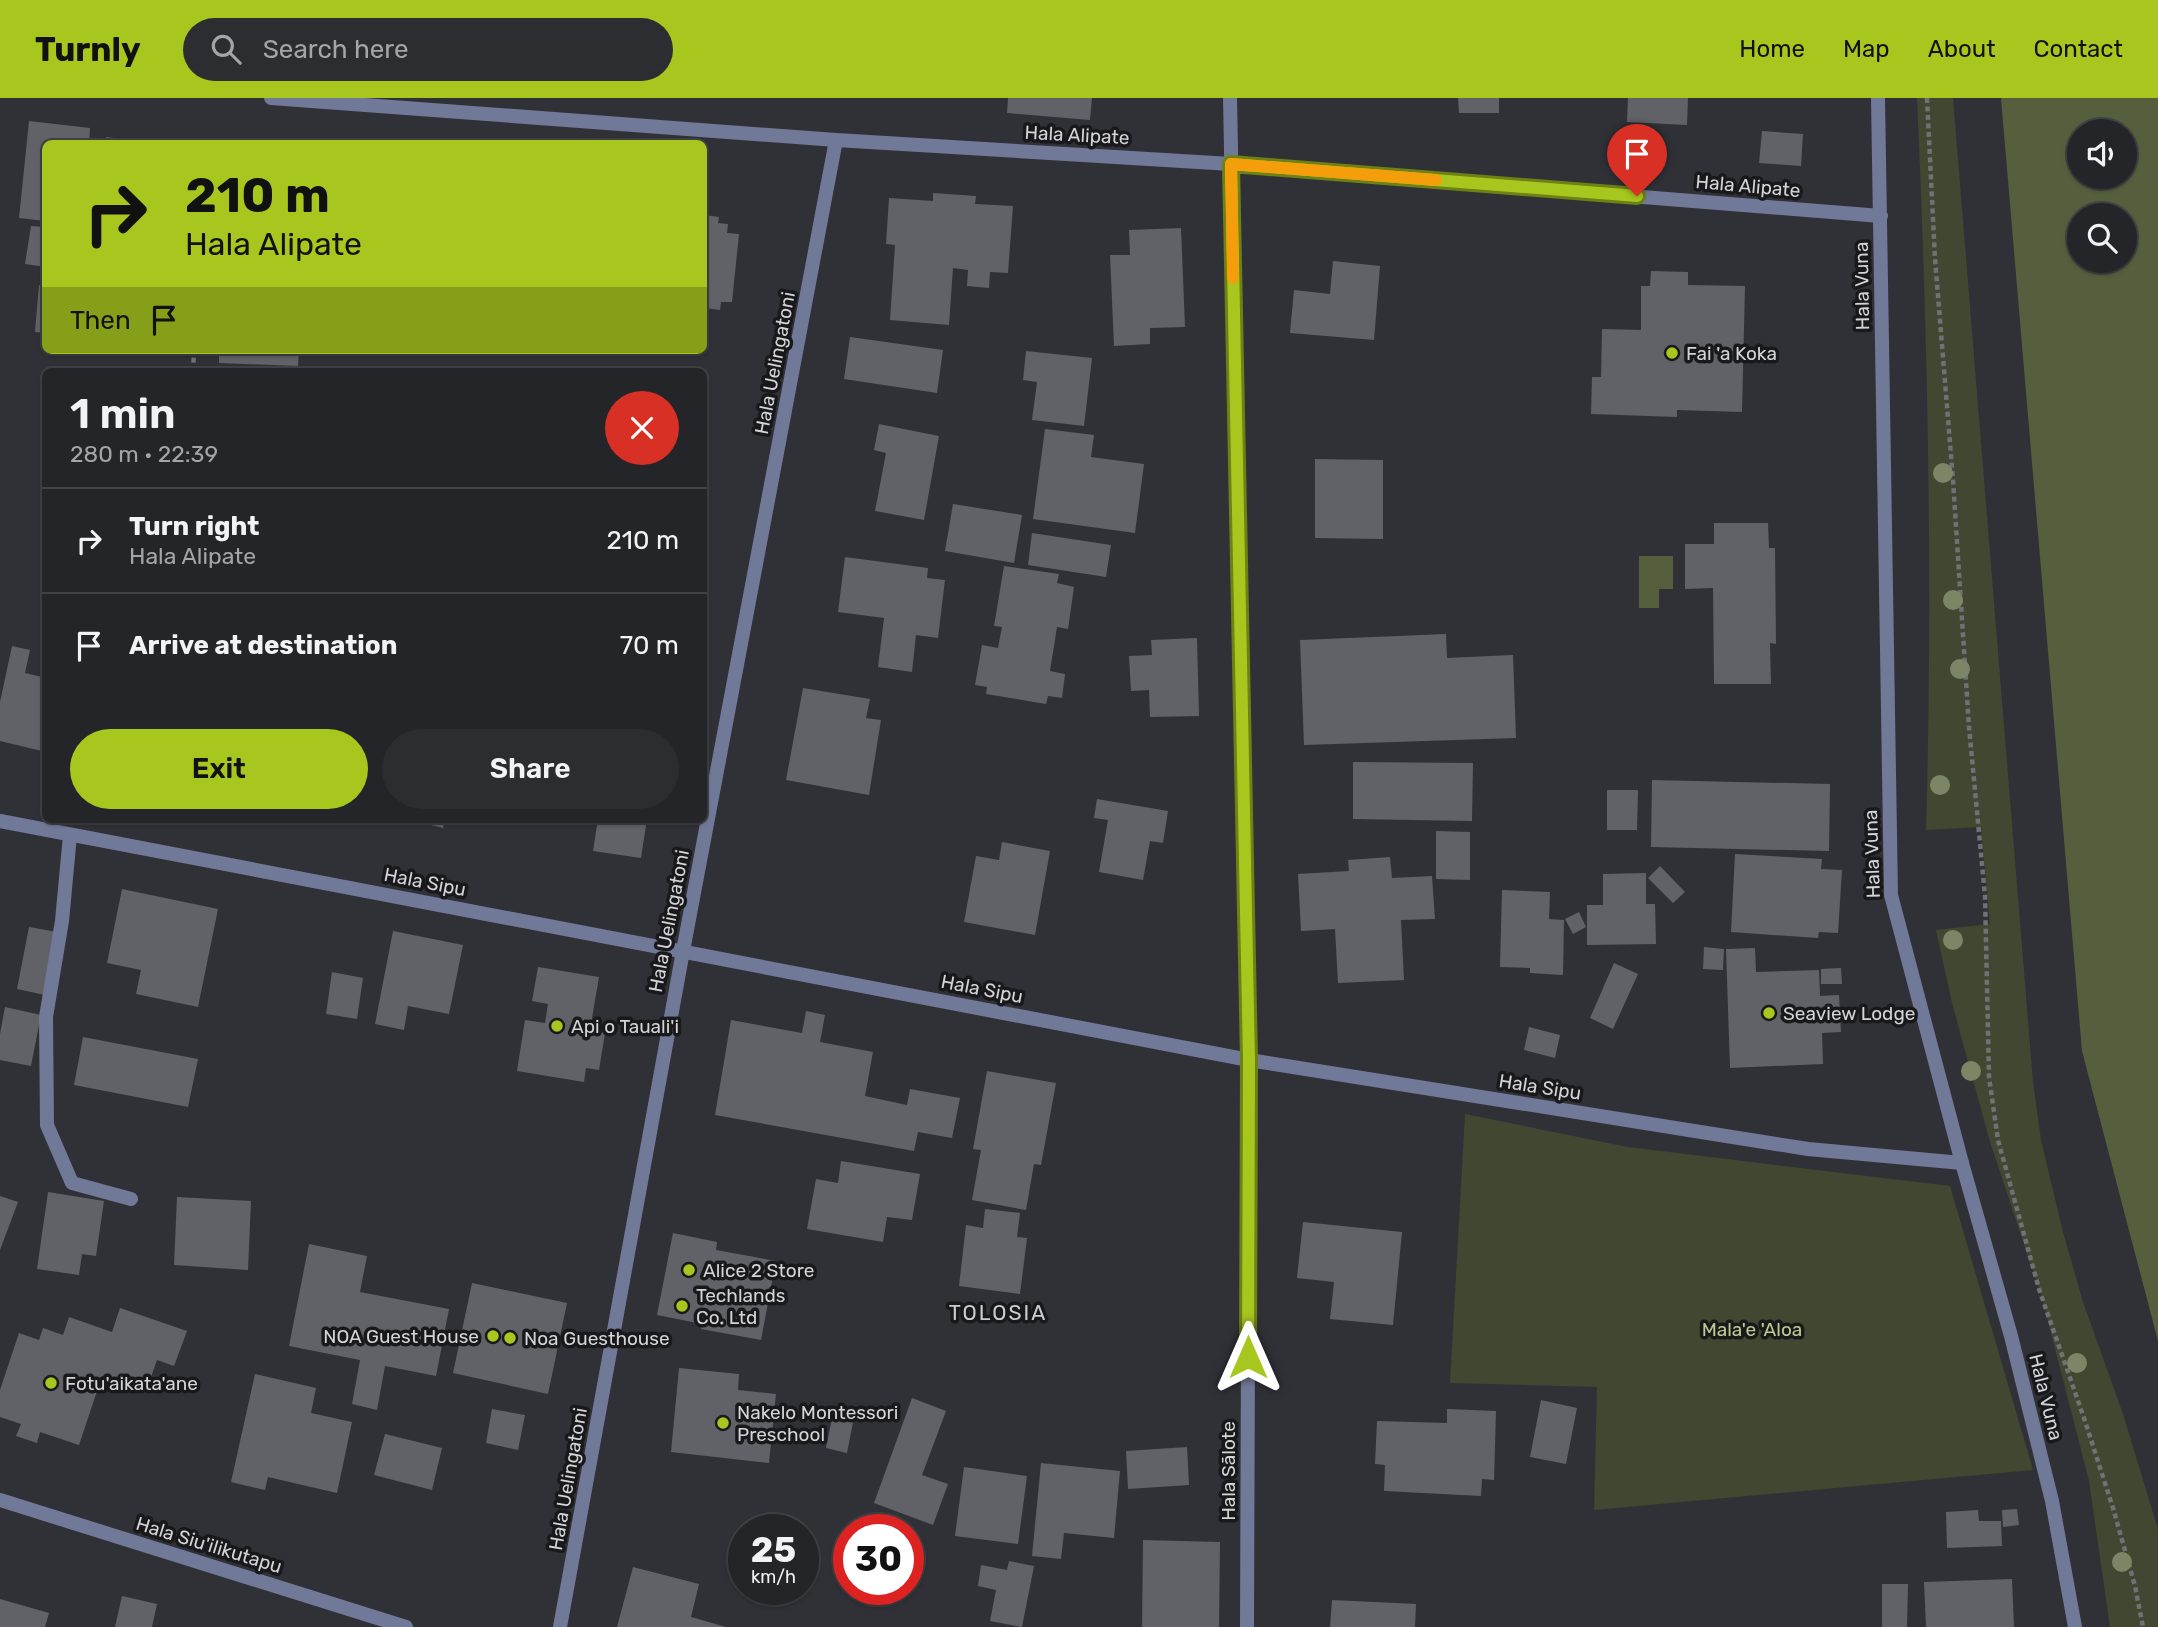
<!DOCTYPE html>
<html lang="en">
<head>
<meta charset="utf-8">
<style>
  :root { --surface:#242529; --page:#2c2d31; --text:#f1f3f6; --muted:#a3a5a8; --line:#414246; --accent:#a7c71e }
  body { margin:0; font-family:Rubik,sans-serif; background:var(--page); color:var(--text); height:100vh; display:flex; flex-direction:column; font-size:26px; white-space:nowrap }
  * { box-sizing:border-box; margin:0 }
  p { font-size:23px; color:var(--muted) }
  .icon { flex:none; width:38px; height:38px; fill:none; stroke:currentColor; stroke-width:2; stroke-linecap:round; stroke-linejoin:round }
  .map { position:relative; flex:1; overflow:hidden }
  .drawer { position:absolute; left:42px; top:270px; width:665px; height:455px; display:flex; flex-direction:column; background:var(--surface); border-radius:10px; box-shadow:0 2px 5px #0004,0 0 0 2px var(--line) }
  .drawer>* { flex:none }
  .guide { position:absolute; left:42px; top:42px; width:665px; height:214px; border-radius:10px; box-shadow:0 2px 5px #0004,0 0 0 2px var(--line); background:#a7c71e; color:#111; overflow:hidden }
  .controls { position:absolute; left:2067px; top:21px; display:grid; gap:14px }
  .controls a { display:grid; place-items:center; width:70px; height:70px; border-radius:50%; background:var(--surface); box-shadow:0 2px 5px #0004,0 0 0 2px var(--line); font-size:35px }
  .speed { position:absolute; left:728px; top:1416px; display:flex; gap:14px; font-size:35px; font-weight:700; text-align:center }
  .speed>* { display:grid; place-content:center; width:91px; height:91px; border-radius:50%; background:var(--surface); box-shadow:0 2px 5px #0004,0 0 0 2px var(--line); line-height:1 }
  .speed small { font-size:18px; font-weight:400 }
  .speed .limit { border:10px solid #d22; background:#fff; color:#111 }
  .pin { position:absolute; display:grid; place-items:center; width:60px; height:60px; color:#fff; margin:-72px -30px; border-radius:50% 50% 50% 0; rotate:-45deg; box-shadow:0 0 7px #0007 }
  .pin .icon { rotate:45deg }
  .me { position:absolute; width:77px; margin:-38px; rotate:0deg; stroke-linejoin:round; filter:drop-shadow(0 0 5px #0008) }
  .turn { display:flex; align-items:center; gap:24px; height:147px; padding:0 28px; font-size:32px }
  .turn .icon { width:91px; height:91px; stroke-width:2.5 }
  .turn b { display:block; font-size:49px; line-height:60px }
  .then { display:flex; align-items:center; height:66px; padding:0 28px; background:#0003; gap:14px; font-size:26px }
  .round { display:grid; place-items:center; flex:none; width:74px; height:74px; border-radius:37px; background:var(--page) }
  .headline { display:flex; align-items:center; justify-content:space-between; height:119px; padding:0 28px }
  h1 { font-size:42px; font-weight:600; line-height:52px }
  .cta { display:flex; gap:14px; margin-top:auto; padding:14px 28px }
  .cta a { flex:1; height:80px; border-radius:42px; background:var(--accent); color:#111; font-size:28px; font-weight:600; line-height:80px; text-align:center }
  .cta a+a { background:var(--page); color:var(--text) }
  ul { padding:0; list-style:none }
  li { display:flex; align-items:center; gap:21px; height:105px; padding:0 28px; border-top:2px solid var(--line) }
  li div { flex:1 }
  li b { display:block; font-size:26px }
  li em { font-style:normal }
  header { display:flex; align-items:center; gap:42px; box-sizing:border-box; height:98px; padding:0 35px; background:var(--accent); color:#111 }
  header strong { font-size:33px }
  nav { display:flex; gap:38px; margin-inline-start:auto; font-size:24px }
  .search { width:490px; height:63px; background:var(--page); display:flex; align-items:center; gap:18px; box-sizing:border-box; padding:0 24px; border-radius:38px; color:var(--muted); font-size:26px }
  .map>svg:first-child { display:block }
  .green { fill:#414731 }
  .water { fill:#565f3d; fill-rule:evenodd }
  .building { fill:#606268 }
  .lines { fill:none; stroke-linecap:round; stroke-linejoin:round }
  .path { stroke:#707176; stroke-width:4.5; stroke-dasharray:5 3.5; stroke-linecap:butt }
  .minor { stroke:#717999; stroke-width:14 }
  .tertiary { stroke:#717999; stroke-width:14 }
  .tree { fill:#7c8667 }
  .route-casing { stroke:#6d8114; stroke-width:18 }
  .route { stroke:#a7c71e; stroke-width:12 }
  .slow { stroke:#f59e0b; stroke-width:12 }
  .poi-dot { fill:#a7c71e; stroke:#19191c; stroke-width:2.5 }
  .labels { text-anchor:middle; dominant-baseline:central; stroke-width:7; stroke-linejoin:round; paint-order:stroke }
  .street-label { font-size:19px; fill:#d3d4d7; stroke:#19191c }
  .poi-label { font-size:19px; fill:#d3d4d7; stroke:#19191c; text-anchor:start }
  .park-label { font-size:19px; fill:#bbcb8f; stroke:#19191c }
  .neighbourhood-label { font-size:21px; letter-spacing:2px; fill:#cbcdd4; stroke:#19191c }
</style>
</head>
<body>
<header>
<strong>Turnly</strong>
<div class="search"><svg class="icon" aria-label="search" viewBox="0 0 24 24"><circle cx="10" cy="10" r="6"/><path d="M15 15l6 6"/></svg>Search here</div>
<nav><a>Home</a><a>Map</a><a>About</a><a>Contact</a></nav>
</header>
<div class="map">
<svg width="2158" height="1529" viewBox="0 0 2158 1529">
  <rect width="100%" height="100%" fill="#303137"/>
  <path class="green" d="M1917 0H1953L2033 984 2041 1042 2063 1134 2083 1204 2123 1316 2158 1431V1529H2110L2089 1383 2042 1200 1990 1044 1952 905 1936 832 1990 826 1981 729 1926 732C1933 488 1928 244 1917 0Z
    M1465 1016 1628 1049 1950 1088 2033 1372 1594 1412 1597 1289 1450 1285Z"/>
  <path class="water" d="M2001 0H2158V1243L2082 953ZM2079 33H2124V79H2079ZM2079 117H2124V163H2079Z
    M1639 458H1673V491H1659V510H1639Z"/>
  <path class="building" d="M1008 0H1092L1090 22 1007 15Z
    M1458 0H1499V15H1459Z
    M1628 0H1688L1687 27 1627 24Z
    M29 23 90 30 89 46H46L45 123 19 120Z
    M1762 33 1803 36 1801 68 1759 65Z
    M106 39 146 44V46H105Z
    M933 95 976 98 975 106 1013 108 1008 175 990 174 989 190 967 188 968 172 953 170 949 227 890 222 895 147 886 146 889 100 933 103Z
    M704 117 719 119 718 125 728 126 727 135 739 136 732 204H721L720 212 704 210Z
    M31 128 46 129V169L25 166Z
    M1181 130 1185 229 1150 230V246L1114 248 1110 157H1130L1129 132Z
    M1333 163 1380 168 1374 242 1290 235 1294 192 1330 196Z
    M1651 173 1688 174V187L1745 188 1742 314 1677 312V319L1591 316 1592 279H1601L1602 231 1641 232V188H1650Z
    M39 187 46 188V235L35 234Z
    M850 239 943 252 937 295 844 281Z
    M219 252H299L298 268 219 265Z
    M1026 253 1092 260 1084 328 1032 322 1037 284 1023 282Z
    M879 326 939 338 924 422 875 413 886 355 874 352Z
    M1045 331 1094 337 1091 359 1144 366 1135 435 1033 421Z
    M1315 361 1383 362V441L1315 440Z
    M953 406 1022 417 1014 465 945 453Z
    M1714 425H1768L1769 450H1775L1776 546 1770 545 1771 586H1714L1713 490 1685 491V446H1714Z
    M1032 435 1111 447 1106 479 1028 467Z
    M845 459 928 470 927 480 945 482 938 540 916 537 912 574 878 569 884 520 838 514Z
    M1004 468 1059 476 1057 485 1074 489 1068 531 1057 529 1050 573 1065 576 1062 600 1048 598 1046 606 986 596 987 589 975 587 982 547 998 550 1002 529 994 528Z
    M1446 536 1447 560 1513 557 1516 640 1304 647 1300 542Z
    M1197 540 1199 618 1150 619 1149 592 1131 593 1129 558 1152 557 1151 542Z
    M12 548 30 552 25 575 46 580V654L0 643V604Z
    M803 590 870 601 866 620 881 622 869 697 786 682Z
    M1353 664 1473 665 1472 723 1353 721Z
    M1652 682 1830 686 1829 753 1651 749Z
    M1607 692H1638L1637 732H1607Z
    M1097 701 1168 713 1163 745 1150 743 1143 782 1099 774 1108 722 1094 720Z
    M407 721H445L443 730Z
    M598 721 619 724V721H647L641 760 593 753Z
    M1436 733 1470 734V782L1436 781Z
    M1002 744 1050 753 1035 837 964 824 976 758 999 762Z
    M1735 756 1822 761 1821 771 1842 772 1838 835 1819 834 1818 840 1731 834Z
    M1390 759 1392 780 1432 778 1435 821 1401 822 1404 882 1338 885 1335 831 1301 833 1298 776 1349 773 1348 762Z
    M1660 768 1685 794 1673 805 1648 780Z
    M1646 775V806H1655L1656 846 1587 847V807H1603V776Z
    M122 791 218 811 198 909 136 896 141 872 107 865Z
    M1502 792 1550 794 1549 821 1564 822 1563 877 1530 875V870L1500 869Z
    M1579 814 1586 829 1573 836 1565 821Z
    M29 829 57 834 45 897 17 891Z
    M393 833 463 847 449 916 408 908 404 932 375 926Z
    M1704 849 1724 851 1723 872 1703 871Z
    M1755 850 1756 874 1819 872 1820 898 1839 897 1841 934 1822 935 1823 966 1730 970 1726 851Z
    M1614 865 1638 876 1613 931 1590 920Z
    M538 869 599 879 590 932 605 935 599 972 586 970 584 984 517 973 525 922 545 925 548 906 532 903Z
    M1841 870 1842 886H1821V871Z
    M332 874 363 880 357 921 326 916Z
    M5 909 41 917 31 968 0 962V936Z
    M806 913 825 917 820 944 873 954 865 998 907 1007 910 991 960 1000 952 1040 918 1034 914 1053 715 1017 731 922 802 935Z
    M1529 929 1560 937 1555 960 1524 952Z
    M83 939 198 961 188 1009 74 987Z
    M987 973 1056 985 1041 1067 1034 1066 1026 1112 972 1102 981 1052 973 1051Z
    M841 1063 920 1076 912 1122 887 1119 883 1144 807 1131 816 1081 838 1085Z
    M48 1094 104 1103 96 1158 82 1156 79 1177 37 1171Z
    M0 1098 18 1104 0 1152Z
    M177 1099 251 1103 248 1172 174 1167Z
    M985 1111 1020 1115 1017 1139 1027 1140 1020 1196 959 1188 966 1127 983 1130Z
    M1303 1124 1402 1134 1393 1227 1330 1221 1334 1184 1297 1180Z
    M673 1135 717 1144 716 1152 776 1163 761 1242 701 1231 702 1226 657 1217Z
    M309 1146 367 1158 360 1194 449 1211 436 1278 385 1268 377 1312 352 1306 360 1262 289 1248Z
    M472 1185 567 1205 548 1296 453 1275Z
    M120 1210 187 1233 174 1268 157 1262 146 1293 102 1278 79 1347 40 1334 37 1345 16 1338 21 1326 0 1319V1292L19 1235 39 1242 43 1230 63 1237 69 1219 112 1234Z
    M679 1270 739 1276 738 1292 776 1296 769 1365 671 1354Z
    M255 1276 316 1290 311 1315 352 1324 337 1395 268 1379 265 1392 231 1384Z
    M912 1300 946 1313 922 1377 948 1386 933 1427 874 1405Z
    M1541 1302 1577 1310 1566 1366 1530 1359Z
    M492 1311 525 1317 518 1352 486 1345Z
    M1447 1311 1496 1313 1494 1382 1482 1381 1481 1398 1384 1393 1385 1367 1375 1366 1377 1323 1447 1325Z
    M833 1315 854 1319 847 1355 826 1350Z
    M385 1336 442 1350 432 1392 374 1377Z
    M1187 1349 1189 1387 1128 1391 1126 1353Z
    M1041 1365 1120 1373 1114 1440 1064 1435 1061 1461 1032 1458Z
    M964 1369 1027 1378 1018 1446 955 1438Z
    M2017 1411 2019 1427 2003 1429 2002 1412Z
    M1978 1412 1979 1423H2001L2002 1448 1947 1450 1946 1414Z
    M1143 1442 1220 1444 1219 1529H1142Z
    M1009 1463 1034 1468 1022 1529 990 1523 996 1492 978 1488 981 1467 1007 1472Z
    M633 1469 699 1486 691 1519 726 1529H617Z
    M2012 1481 2014 1529H1926L1924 1484Z
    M1882 1486H1908L1907 1529H1882Z
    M122 1498 157 1506 152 1529H115Z
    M0 1501 49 1515 45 1529H0Z
    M1332 1502 1416 1506 1415 1529H1330Z"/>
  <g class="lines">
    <path class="path" d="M1927 0 1935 161 1953 382 1969 629 1985 798 1989 979 1998 1042 2039 1191 2084 1320 2113 1410 2135 1488 2143 1529
      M193 273 194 255"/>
    <path class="minor" d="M1230 0 1249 962 1247 1529
      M0 723 1249 962 1808 1051 1962 1065
      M70 737 62 823 46 919 47 1027 72 1085 131 1101
      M0 1402 406 1529"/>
    <path class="tertiary" d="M271 0 836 42 1231 66 1881 118
      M1878 0 1891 797 1962 1065 2011 1238 2052 1403 2075 1529
      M560 1529 683 853 836 42"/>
  </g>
  <g class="tree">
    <circle cx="1943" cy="375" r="10"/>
    <circle cx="1953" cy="502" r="10"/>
    <circle cx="1960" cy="571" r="10"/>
    <circle cx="1940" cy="687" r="10"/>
    <circle cx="1953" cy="842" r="10"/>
    <circle cx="1971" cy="973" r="10"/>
    <circle cx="2077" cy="1265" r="10"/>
    <circle cx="2122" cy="1464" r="10"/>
  </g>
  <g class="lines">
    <defs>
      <path id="route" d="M1248 1259 1249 962 1231 66 1637 98"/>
    </defs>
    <use href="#route" class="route-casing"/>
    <use href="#route" class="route"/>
    <path class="slow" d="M1233 180 1231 66 1436 82"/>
  </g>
  <g class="poi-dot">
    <circle cx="1672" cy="255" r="7"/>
    <circle cx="1769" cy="915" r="7"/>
    <circle cx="557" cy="928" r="7"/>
    <circle cx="689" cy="1172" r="7"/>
    <circle cx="682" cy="1208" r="7"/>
    <circle cx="493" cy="1238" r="7"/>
    <circle cx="510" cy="1240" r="7"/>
    <circle cx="51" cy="1285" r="7"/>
    <circle cx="723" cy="1325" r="7"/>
  </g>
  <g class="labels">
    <g class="street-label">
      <text transform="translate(1077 37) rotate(3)">Hala Alipate</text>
      <text transform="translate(1748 88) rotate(5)">Hala Alipate</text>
      <text transform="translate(1862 188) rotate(-91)">Hala Vuna</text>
      <text transform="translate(775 265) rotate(-79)">Hala Uelingatoni</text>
      <text transform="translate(1872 756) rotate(-92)">Hala Vuna</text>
      <text transform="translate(425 784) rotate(11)">Hala Sipu</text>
      <text transform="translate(669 823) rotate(-79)">Hala Uelingatoni</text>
      <text transform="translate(982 891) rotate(11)">Hala Sipu</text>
      <text transform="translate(1540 989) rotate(9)">Hala Sipu</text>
      <text transform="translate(2046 1299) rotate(76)">Hala Vuna</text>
      <text transform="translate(1228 1373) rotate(-90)">Hala Sālote</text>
      <text transform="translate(568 1381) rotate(-80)">Hala Uelingatoni</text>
      <text transform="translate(209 1447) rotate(17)">Hala Siu'ilikutapu</text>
    </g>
    <g class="poi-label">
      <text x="1686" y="255">Fai 'a Koka</text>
      <text x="1783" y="915">Seaview Lodge</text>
      <text x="571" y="928">Api o Tauali'i</text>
      <text x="703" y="1172">Alice 2 Store</text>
      <text x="696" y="1197">Techlands<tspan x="696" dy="22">Co. Ltd</tspan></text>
      <text x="479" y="1238" text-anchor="end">NOA Guest House</text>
      <text x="524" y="1240">Noa Guesthouse</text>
      <text x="65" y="1285">Fotu'aikata'ane</text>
      <text x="737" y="1314">Nakelo Montessori<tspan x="737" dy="22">Preschool</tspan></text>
    </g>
    <g class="park-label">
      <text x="1752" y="1231">Mala'e 'Aloa</text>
    </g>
    <g class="neighbourhood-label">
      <text x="998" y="1214">TOLOSIA</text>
    </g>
  </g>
</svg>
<div class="controls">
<a><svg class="icon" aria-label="sound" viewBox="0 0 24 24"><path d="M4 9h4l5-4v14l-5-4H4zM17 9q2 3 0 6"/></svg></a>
<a><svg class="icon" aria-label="search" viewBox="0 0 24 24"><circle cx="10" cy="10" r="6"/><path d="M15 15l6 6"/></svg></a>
</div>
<div class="speed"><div>25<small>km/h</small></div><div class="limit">30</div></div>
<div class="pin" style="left:1637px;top:98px;background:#d93025"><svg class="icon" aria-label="arrive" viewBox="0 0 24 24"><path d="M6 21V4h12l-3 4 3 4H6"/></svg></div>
<svg class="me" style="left:1248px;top:1259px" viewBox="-20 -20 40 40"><path d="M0-17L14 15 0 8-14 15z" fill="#a7c71e" stroke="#fff" stroke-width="4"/></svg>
<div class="guide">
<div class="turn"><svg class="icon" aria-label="right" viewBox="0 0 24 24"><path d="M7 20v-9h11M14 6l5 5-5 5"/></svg><div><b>210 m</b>Hala Alipate</div></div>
<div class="then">Then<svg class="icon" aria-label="arrive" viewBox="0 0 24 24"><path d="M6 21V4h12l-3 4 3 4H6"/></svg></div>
</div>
<section class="drawer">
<div class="headline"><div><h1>1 min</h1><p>280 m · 22:39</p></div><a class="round" style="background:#d93025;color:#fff"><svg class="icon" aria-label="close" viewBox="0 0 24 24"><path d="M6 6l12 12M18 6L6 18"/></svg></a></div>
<ul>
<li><svg class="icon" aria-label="right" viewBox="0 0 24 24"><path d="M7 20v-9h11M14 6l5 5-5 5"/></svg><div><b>Turn right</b><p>Hala Alipate</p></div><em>210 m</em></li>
<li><svg class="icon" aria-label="arrive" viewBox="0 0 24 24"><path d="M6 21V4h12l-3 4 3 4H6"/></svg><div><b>Arrive at destination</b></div><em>70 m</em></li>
</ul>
<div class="cta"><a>Exit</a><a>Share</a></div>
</section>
</div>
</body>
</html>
